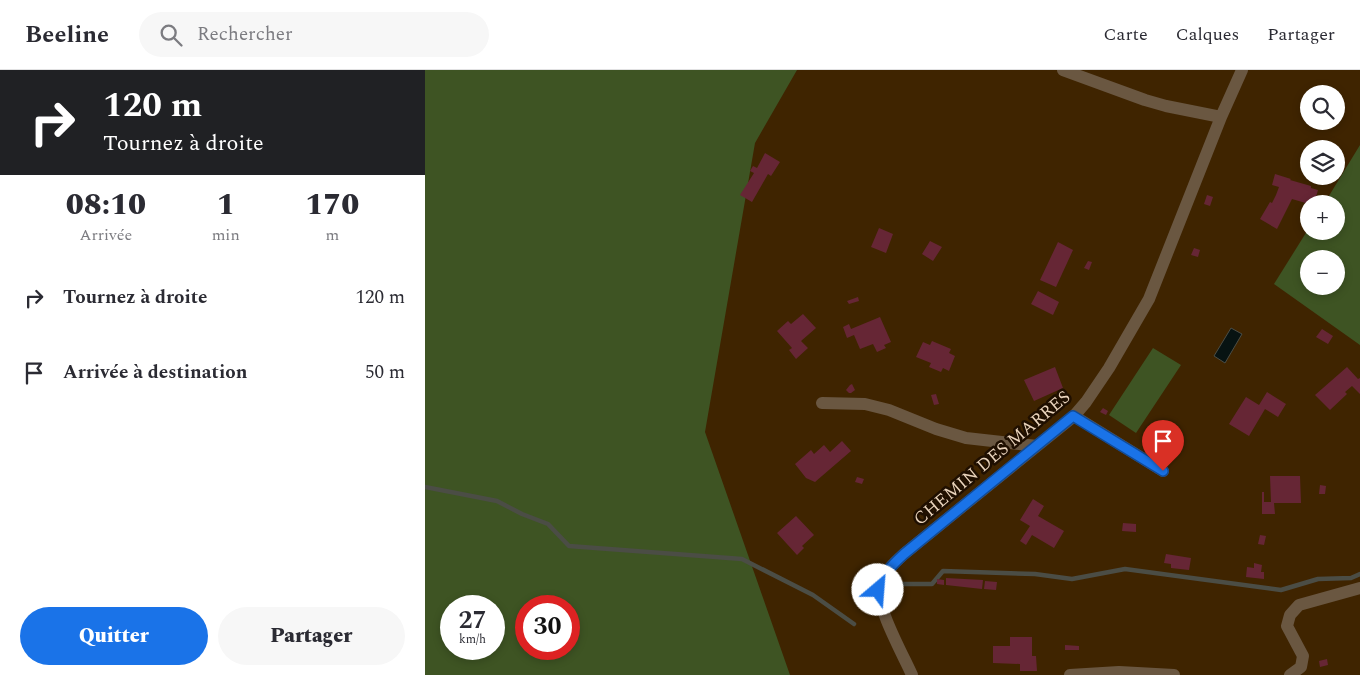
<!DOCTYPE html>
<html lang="fr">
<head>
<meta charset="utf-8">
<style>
  :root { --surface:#fff; --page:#f7f7f7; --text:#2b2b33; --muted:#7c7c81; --line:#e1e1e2; --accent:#1a73e8 }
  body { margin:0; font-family:Spectral,serif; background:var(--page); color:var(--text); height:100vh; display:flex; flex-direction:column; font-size:19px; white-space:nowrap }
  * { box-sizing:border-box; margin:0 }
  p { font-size:16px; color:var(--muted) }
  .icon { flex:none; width:28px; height:28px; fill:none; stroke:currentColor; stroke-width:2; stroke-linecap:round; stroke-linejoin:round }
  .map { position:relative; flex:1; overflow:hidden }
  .side { display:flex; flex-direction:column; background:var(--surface); width:425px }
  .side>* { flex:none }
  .guide { background:#202124; color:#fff; overflow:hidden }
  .tools { position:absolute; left:875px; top:15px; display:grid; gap:10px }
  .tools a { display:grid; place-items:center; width:45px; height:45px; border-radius:50%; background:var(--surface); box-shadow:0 2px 8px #0003; font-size:25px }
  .speed { position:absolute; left:15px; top:525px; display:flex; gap:10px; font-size:25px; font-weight:700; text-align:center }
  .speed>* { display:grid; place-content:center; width:65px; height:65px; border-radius:50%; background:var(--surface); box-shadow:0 2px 8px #0003; line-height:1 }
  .speed small { font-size:12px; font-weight:400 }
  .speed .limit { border:8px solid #d22; background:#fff; color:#111 }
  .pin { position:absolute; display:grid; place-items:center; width:42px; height:42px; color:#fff; margin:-51px -21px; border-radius:50% 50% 50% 0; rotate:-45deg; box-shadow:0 0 5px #0007 }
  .pin .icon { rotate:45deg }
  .me { position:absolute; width:55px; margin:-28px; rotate:27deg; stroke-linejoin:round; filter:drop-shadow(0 0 4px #0008) }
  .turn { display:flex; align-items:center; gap:18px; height:105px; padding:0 20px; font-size:22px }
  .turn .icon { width:65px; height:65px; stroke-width:2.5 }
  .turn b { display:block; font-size:35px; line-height:42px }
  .eta { display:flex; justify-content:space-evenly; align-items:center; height:85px; text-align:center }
  .eta b { font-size:30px; font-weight:800; line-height:35px }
  .action { display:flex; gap:10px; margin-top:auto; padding:10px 20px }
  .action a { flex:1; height:58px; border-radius:30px; background:var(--accent); color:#fff; font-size:20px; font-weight:800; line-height:58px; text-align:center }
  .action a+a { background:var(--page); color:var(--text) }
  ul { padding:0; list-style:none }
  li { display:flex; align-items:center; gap:15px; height:75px; padding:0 20px }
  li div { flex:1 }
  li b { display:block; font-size:19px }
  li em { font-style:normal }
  header { display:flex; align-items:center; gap:30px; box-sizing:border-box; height:70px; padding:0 25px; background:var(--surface); border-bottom:1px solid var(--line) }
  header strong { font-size:24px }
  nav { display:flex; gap:28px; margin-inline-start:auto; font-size:18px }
  .search { width:350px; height:45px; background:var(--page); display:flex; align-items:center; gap:12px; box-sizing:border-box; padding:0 18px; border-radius:28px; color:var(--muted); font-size:19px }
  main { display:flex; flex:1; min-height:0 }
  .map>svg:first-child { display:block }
  .green { fill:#3e5423; fill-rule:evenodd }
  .water { fill:#071312; stroke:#4b4d45 }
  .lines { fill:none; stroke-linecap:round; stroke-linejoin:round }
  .stream { stroke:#4b4d45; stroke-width:4.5 }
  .building { fill:#662635 }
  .minor { stroke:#6a5741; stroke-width:12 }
  .route-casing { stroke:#114b97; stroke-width:12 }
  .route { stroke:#1a73e8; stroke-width:9 }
  .labels { text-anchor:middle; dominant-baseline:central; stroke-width:5; stroke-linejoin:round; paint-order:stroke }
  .street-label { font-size:18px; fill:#e9d3bb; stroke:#1f0f00 }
</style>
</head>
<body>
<header>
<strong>Beeline</strong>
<div class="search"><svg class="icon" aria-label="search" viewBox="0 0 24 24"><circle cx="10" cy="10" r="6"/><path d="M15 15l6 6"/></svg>Rechercher</div>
<nav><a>Carte</a><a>Calques</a><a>Partager</a></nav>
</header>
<main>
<section class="side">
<div class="guide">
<div class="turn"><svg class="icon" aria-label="right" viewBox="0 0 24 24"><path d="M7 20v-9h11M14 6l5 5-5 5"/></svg><div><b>120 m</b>Tournez à droite</div></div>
</div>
<div class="eta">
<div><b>08:10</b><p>Arrivée</p></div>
<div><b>1</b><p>min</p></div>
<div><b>170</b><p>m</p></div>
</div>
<ul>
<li><svg class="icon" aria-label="right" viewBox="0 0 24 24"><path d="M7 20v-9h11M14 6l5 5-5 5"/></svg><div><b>Tournez à droite</b></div><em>120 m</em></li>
<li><svg class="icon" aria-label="arrive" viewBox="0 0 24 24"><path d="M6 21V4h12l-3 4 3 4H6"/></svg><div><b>Arrivée à destination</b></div><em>50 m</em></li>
</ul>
<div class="action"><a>Quitter</a><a>Partager</a></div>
</section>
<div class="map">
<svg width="935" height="605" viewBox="0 0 935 605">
  <rect width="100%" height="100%" fill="#3f2400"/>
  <path class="green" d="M0 0H372L330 73 280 362 365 605H0ZM26 536H69V579H26ZM101 536H144V579H101Z
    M935 75V275L849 214 884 158V161H911V134H899ZM884 189H911V216H884Z
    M728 278 756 295 711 363 684 345Z"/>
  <path class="water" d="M806 258 817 264 800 293 789 286Z"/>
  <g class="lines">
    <path class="stream" d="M0 417 72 431 97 444 123 454 144 476 317 489 388 525 429 554
      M467 514H507L518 501 610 504 647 509 700 499 856 520 893 509 926 508 935 504"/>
  </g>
  <path class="building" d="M340 83 355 92 346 106 343 104 327 132 315 125 329 103 325 101 328 96 332 98Z
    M850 104 866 109 865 110 886 116V118L893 120 889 134H884L867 129 852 159 835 149 845 132 847 133 851 125 854 117 847 115Z
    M782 125 788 127 785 136 779 134Z
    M454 158 468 164 461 183 446 177Z
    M505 171 517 177 508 191 497 184Z
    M633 172 648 180 631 217 615 210Z
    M769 178 775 180 773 187 766 185Z
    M663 191 667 192 664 200 659 198Z
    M613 221 634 232 628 245 606 234Z
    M433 227 434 231 424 234 422 231Z
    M378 244 391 258 376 271 383 278 371 289 364 280 367 278 352 261 363 251 366 254Z
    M455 247 466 272 459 275 461 278 452 282 448 274 435 279 429 265 422 268 418 257 424 254 426 259Z
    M897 259 908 266 903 274 891 267Z
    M507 271 526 279 524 283 530 286 524 301 518 298 516 302 504 297 506 293 491 287 498 272 505 275Z
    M630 297 638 318 609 331 599 310Z
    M922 297 933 309 935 308V324L927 316 920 322 922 324 905 340 890 325Z
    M427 314 430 320 426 323H424L421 320 425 315Z
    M842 322 861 334 853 347 840 339 824 366 804 354 821 327 834 335Z
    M511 324 514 334 509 335 506 325Z
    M678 338 683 341 681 345 675 342Z
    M417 371 426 381 390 412 381 408 370 394 386 380 389 384 399 375 405 382Z
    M845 406H875L876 433H849L850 444H837V422H839V432H846Z
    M432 407 439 409 437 414 430 412Z
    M895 415 901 416 900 424H894Z
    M608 429 619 436 613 446 639 461 629 478 607 465 601 475 595 471 605 456 595 450Z
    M371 446 389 465 377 476 379 478 372 485 352 463Z
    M698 453 711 454V462L697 461Z
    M835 465 841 466 839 475 833 474Z
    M741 484 766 488 764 500 746 498V494L739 493Z
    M829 493 837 495 836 502H839V509L821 507 822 497 829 498Z
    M521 508 558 510 557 519 521 515Z
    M512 509 519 510V515L512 514Z
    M560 511 572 512 571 520 559 519Z
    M585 567H607V586H611L612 601H595V594L568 593V576H585Z
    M640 575 654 576V580H640Z
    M902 589 903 595 895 597 894 591Z"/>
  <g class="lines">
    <path class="minor" d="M638 0 720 30 741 36 796 47
      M397 333 440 334 464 340 511 359 541 368 612 376
      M649 346 738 401
      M487 605C479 587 451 536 454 518 456 505 469 493 479 484L649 346 661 332 684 298 724 229 796 47 817 0
      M645 605 694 602 749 605
      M865 605 876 597 878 586 862 556 865 545 874 535 935 518"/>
  </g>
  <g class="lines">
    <defs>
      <path id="route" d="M453 520C457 505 467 495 479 484L648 346 738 401"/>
    </defs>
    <use href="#route" class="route-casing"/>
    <use href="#route" class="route"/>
  </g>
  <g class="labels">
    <g class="street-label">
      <text transform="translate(567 388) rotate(-40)">CHEMIN DES MARRES</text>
    </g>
  </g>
</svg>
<div class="tools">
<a><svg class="icon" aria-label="search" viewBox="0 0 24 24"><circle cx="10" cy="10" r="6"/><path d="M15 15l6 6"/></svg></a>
<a><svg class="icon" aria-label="layers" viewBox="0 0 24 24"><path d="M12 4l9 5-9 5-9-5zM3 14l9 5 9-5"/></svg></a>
<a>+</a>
<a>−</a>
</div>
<div class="speed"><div>27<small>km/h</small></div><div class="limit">30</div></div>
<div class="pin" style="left:738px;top:401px;background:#d93025"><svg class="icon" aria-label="arrive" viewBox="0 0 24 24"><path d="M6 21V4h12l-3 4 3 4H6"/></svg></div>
<svg class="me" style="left:453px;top:520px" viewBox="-20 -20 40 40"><circle r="19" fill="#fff"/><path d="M0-13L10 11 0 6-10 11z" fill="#1a73e8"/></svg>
</div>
</main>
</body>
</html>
